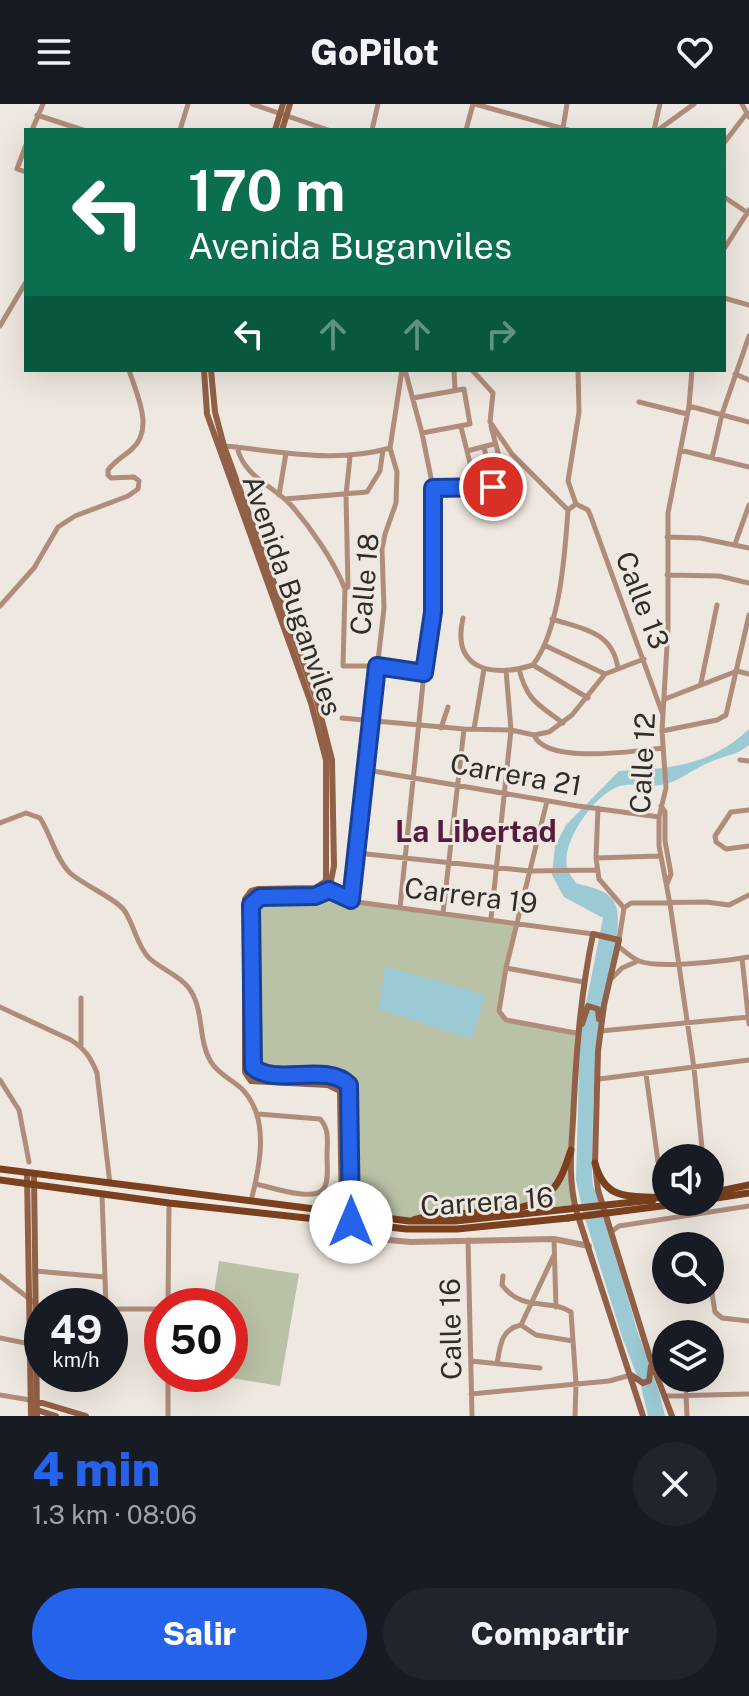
<!DOCTYPE html>
<html lang="es">
<head>
<meta charset="utf-8">
<style>
  :root { --surface:#171b24; --page:#20242c; --text:#f1f3f6; --muted:#9ea1a6; --accent:#2563eb }
  body { margin:0; font-family:"Public Sans",sans-serif; background:var(--page); color:var(--text); height:100vh; display:flex; flex-direction:column; font-size:30px; white-space:nowrap }
  * { box-sizing:border-box; margin:0 }
  p { font-size:26px; color:var(--muted) }
  .icon { flex:none; width:44px; height:44px; fill:none; stroke:currentColor; stroke-width:2; stroke-linecap:round; stroke-linejoin:round }
  .map { position:relative; height:1312px; overflow:hidden }
  .sheet { display:flex; flex-direction:column; background:var(--surface); flex:1 }
  .sheet>* { flex:none }
  .hud { position:absolute; left:24px; top:24px; width:702px; height:244px; border-radius:0px; box-shadow:0 8px 32px #0002; background:#0b6e4f; color:#fff; overflow:hidden }
  .buttons { position:absolute; left:652px; top:1040px; display:grid; gap:16px }
  .buttons a { display:grid; place-items:center; width:72px; height:72px; border-radius:50%; background:var(--surface); box-shadow:0 8px 32px #0002; font-size:40px }
  .speed { position:absolute; left:24px; top:1184px; display:flex; gap:16px; font-size:40px; font-weight:700; text-align:center }
  .speed>* { display:grid; place-content:center; width:104px; height:104px; border-radius:50%; background:var(--surface); box-shadow:0 8px 32px #0002; line-height:1 }
  .speed small { font-size:20px; font-weight:400 }
  .speed .limit { border:12px solid #d22; background:#fff; color:#111 }
  .pin { position:absolute; display:grid; place-items:center; width:68px; height:68px; color:#fff; margin:-34px; border:4px solid #fff; border-radius:50%; box-shadow:0 2px 8px #0007 }
  .me { position:absolute; width:88px; margin:-44px; rotate:0deg; stroke-linejoin:round; filter:drop-shadow(0 0 6px #0008) }
  .turn { display:flex; align-items:center; gap:28px; height:168px; padding:0 32px; font-size:36px }
  .turn .icon { width:104px; height:104px; stroke-width:2.5 }
  .turn b { display:block; font-size:56px; line-height:68px }
  .lanes { display:flex; align-items:center; height:76px; padding:0 32px; background:#0003; justify-content:center; gap:40px; direction:ltr }
  .lanes .off { opacity:.35 }
  .round { display:grid; place-items:center; flex:none; width:84px; height:84px; border-radius:42px; background:var(--page) }
  .overview { display:flex; align-items:center; justify-content:space-between; height:136px; padding:0 32px }
  h1 { font-size:48px; font-weight:800; line-height:60px; color:var(--accent) }
  .button { display:flex; gap:16px; margin-top:auto; padding:16px 32px }
  .button a { flex:1; height:92px; border-radius:48px; background:var(--accent); color:#fff; font-size:32px; font-weight:800; line-height:92px; text-align:center }
  .button a+a { background:var(--page); color:var(--text) }
  header { display:flex; justify-content:space-between; align-items:center; height:104px; padding:0 32px; background:var(--surface); font-size:36px; font-weight:800 }
  .map>svg:first-child { display:block }
  .green { fill:#b9c1a6 }
  .water { fill:#9bcad4 }
  .lines { fill:none; stroke-linecap:round; stroke-linejoin:round }
  .minor { stroke:#b08d7b; stroke-width:5 }
  .tertiary { stroke:#b08d7b; stroke-width:6 }
  .secondary { stroke:#926046; stroke-width:6 }
  .primary { stroke:#7b401e; stroke-width:7 }
  .primary-bridge { stroke:#7b401e; stroke-width:7 }
  .route-casing { stroke:#184099; stroke-width:20 }
  .route { stroke:#2563eb; stroke-width:14 }
  .labels { text-anchor:middle; dominant-baseline:central; stroke-width:6; stroke-linejoin:round; paint-order:stroke }
  .street-label { font-size:28px; fill:#2f2d2a; stroke:#eee8e0 }
  .neighbourhood-label { font-size:30px; font-weight:bold; fill:#581b40; stroke:#eee8e0 }
</style>
</head>
<body>
<header><svg class="icon" aria-label="menu" viewBox="0 0 24 24"><path d="M4 6h16M4 12h16M4 18h16"/></svg>GoPilot<svg class="icon" aria-label="heart" viewBox="0 0 24 24"><path d="M12 20l-8-8c-3-5 5-10 8-4 3-6 11-1 8 4z"/></svg></header>
<div class="map">
<svg width="749" height="1312" viewBox="0 0 749 1312">
  <rect width="100%" height="100%" fill="#eee8e0"/>
  <path class="green" d="M329 786 357 798 518 818 499 902 502 913 575 930 571 1076 575 1101 538 1104V1099L409 1117 351 1109V987L346 976 264 969 253 963V797L260 793H303Z
    M219 1157 299 1170 280 1282 206 1270H230V1202H212Z"/>
  <path class="water" d="M749 625V641C738 651 723 652 710 658 692 665 680 678 660 681 647 683 628 678 617 683 594 692 561 738 567 763 568 768 573 775 576 779 591 784 610 785 616 802 625 824 599 940 595 971 592 1004 593 1037 592 1069L593 1082 603 1105 637 1226 659 1288 665 1312H648L641 1282 622 1233 583 1108 576 1076 580 930 603 814 564 793 552 771 555 742 566 721 619 667C669 665 710 662 749 625Z
    M385 862 485 891 472 935 379 905Z"/>
  <g class="lines">
    <path class="minor" d="M252 0 328 26
      M475 0 568 26
      M742 0 749 13
      M37 11 83 26
      M563 24 567 0
      M32 26 43 0
      M180 26 188 0
      M372 26 378 0
      M466 26 473 0
      M654 26 660 0
      M658 26 694 0
      M724 39 747 9
      M26 41 17 65 26 68
      M724 93 748 109
      M724 145 749 106
      M724 194 749 201
      M0 222 26 178
      M454 266 455 286
      M472 266 493 289 490 318 512 350 568 406
      M692 266 689 302 668 409V524L662 627 666 684 659 713V742L670 800 694 964 703 1054
      M735 270 749 276
      M413 294 464 285 470 320 422 329
      M639 298 687 310
      M689 302 749 318
      M491 322 507 383
      M461 323 476 383
      M224 342C281 347 334 360 390 344
      M237 343C244 373 272 381 291 401 311 424 334 457 345 485
      M680 346 749 363
      M467 347 494 340
      M350 353 346 391 348 483 345 485 343 562H377L424 569
      M712 354 722 310 749 232
      M433 384 493 383 484 343
      M279 391 286 349
      M285 395 367 388 380 367 383 346
      M576 400 588 406 591 413 663 611
      M576 400 568 377 579 308 578 266
      M667 433 700 434 749 444
      M735 440 749 401
      M667 471 719 472 749 479
      M0 502 34 464 58 423 75 412 128 392 138 385 139 377 134 373 111 374 108 371V366C115 357 124 352 132 345 155 325 136 289 129 266
      M463 514C451 566 493 574 533 561
      M552 515C583 525 612 527 618 564
      M544 541 605 570
      M533 561C560 525 565 450 568 406L576 400
      M533 561 588 594
      M519 565C527 597 538 600 563 619
      M701 579 717 501
      M665 595 737 567 749 570
      M342 614 464 625 511 626 534 631 549 628 572 611 605 570 644 555
      M441 624 448 603
      M474 625 484 565
      M662 627 717 616 726 611 749 511
      M534 631C546 661 635 647 663 644
      M740 656 749 657
      M367 666 578 702 659 713
      M547 697 506 864 499 907 506 916 576 929
      M661 702 665 708V737L671 770 667 780
      M598 704 596 754 599 775 624 804
      M749 706 731 708 715 732 716 738 726 745 749 742
      M0 719 26 709 40 714C51 731 55 753 69 768 83 781 115 794 124 806 134 820 137 842 149 854 161 865 179 871 188 883 205 904 197 935 211 958 219 971 233 976 243 986 270 1015 260 1062 251 1097
      M357 749 530 767 597 766
      M596 754 660 752
      M323 781 338 791 357 798 593 830
      M351 796 384 504 382 445 385 430 396 399 397 368 390 344 402 266
      M400 804 424 569 433 508 434 475 433 384 422 329 405 266
      M624 804 631 799 706 798 729 801 749 791
      M443 809 464 625
      M491 815 511 626 506 566
      M619 836 624 804
      M618 842C624 847 632 854 639 857 659 865 726 857 749 853
      M742 854 749 920
      M506 864 583 878
      M610 876 622 864 638 857
      M81 894V941
      M0 903 71 936C85 945 91 954 97 969L110 1080
      M600 927 749 913
      M646 970 663 1094
      M599 975 749 956
      M0 976 19 1006 29 1058
      M256 1080C270 1083 316 1099 324 1084 329 1076 327 1061 327 1052 327 1039 330 1025 320 1015L258 1010
      M102 1091 106 1202
      M611 1128 619 1122 749 1102
      M554 1135 556 1203
      M468 1136 472 1312
      M35 1167 104 1173
      M0 1172 36 1200
      M503 1172 502 1181C523 1209 551 1194 571 1208L576 1280 575 1312
      M711 1183 715 1208 722 1214 749 1217
      M168 1202 169 1099
      M110 1205H162
      M521 1221 536 1231 573 1237
      M0 1234 30 1240
      M471 1257 540 1264
      M497 1260C500 1242 501 1225 521 1221L554 1151
      M168 1270V1312
      M471 1290 609 1277 631 1271
      M686 1290 687 1312
      M0 1291 30 1296
      M665 1292 749 1290"/>
    <path class="tertiary" d="M342 1117 345 1126 356 1133 411 1138 554 1135 589 1142"/>
    <path class="secondary" d="M275 26 283 0
      M282 26 290 0
      M204 266 207 310 311 599 326 656V777L315 784 258 785 251 787 245 795V968L251 977 328 981 340 987 342 1117
      M211 266 215 308 224 342 317 597 332 656 334 762 329 786 315 792 260 793 251 801 252 958 253 963 260 968 336 973 349 981 351 1118
      M582 920 588 902 598 905 599 915
      M27 1070 31 1312
      M34 1071 37 1312
      M631 1271 643 1279 649 1277 651 1262
      M36 1297 86 1312
      M34 1305 56 1312
      M643 1312 577 1109C568 1078 571 1047 573 1016 576 951 580 893 593 830L619 836 604 901 598 947 595 1059 598 1086 650 1254 672 1312"/>
    <path class="primary" d="M595 1059C605 1097 628 1091 661 1094
      M0 1065 409 1117H456L522 1110
      M0 1076 169 1099 407 1125H457L568 1114
      M710 1089 749 1081
      M710 1095 749 1089
      M677 1100 691 1098
      M413 1116C452 1103 525 1118 552 1086 562 1075 566 1060 571 1046"/>
    <path class="primary-bridge" d="M522 1110 653 1096
      M568 1114 677 1100"/>
  </g>
  <g class="lines">
    <defs>
      <path id="route" d="M351 1118 349 981C327 958 275 983 253 963L251 801 260 793 315 792 329 786 351 796 377 562 424 569 433 508V384L493 383"/>
    </defs>
    <use href="#route" class="route-casing"/>
    <use href="#route" class="route"/>
  </g>
  <g class="labels">
    <g class="street-label">
      <text transform="translate(364 480) rotate(-85)">Calle 18</text>
      <text transform="translate(293 491) rotate(71)">Avenida Buganviles</text>
      <text transform="translate(643 496) rotate(69)">Calle 13</text>
      <text transform="translate(642 659) rotate(-87)">Calle 12</text>
      <text transform="translate(516 670) rotate(10)">Carrera 21</text>
      <text transform="translate(471 791) rotate(7)">Carrera 19</text>
      <text transform="translate(487 1097) rotate(-4)">Carrera 16</text>
      <text transform="translate(450 1225) rotate(-91)">Calle 16</text>
    </g>
    <g class="neighbourhood-label">
      <text x="476" y="727">La Libertad</text>
    </g>
  </g>
</svg>
<div class="buttons">
<a><svg class="icon" aria-label="sound" viewBox="0 0 24 24"><path d="M4 9h4l5-4v14l-5-4H4zM17 9q2 3 0 6"/></svg></a>
<a><svg class="icon" aria-label="search" viewBox="0 0 24 24"><circle cx="10" cy="10" r="6"/><path d="M15 15l6 6"/></svg></a>
<a><svg class="icon" aria-label="layers" viewBox="0 0 24 24"><path d="M12 4l9 5-9 5-9-5zM3 14l9 5 9-5"/></svg></a>
</div>
<div class="speed"><div>49<small>km/h</small></div><div class="limit">50</div></div>
<div class="pin" style="left:493px;top:383px;background:#d93025"><svg class="icon" aria-label="arrive" viewBox="0 0 24 24"><path d="M6 21V4h12l-3 4 3 4H6"/></svg></div>
<svg class="me" style="left:351px;top:1118px" viewBox="-20 -20 40 40"><circle r="19" fill="#fff"/><path d="M0-13L10 11 0 6-10 11z" fill="#2563eb"/></svg>
<div class="hud">
<div class="turn"><svg class="icon" aria-label="left" viewBox="0 0 24 24"><path d="M17 20v-9H6M10 6l-5 5 5 5"/></svg><div><b>170 m</b>Avenida Buganviles</div></div>
<div class="lanes"><svg class="icon" aria-label="left" viewBox="0 0 24 24"><path d="M17 20v-9H6M10 6l-5 5 5 5"/></svg><svg class="icon off" aria-label="ahead" viewBox="0 0 24 24"><path d="M12 20V5M6 11l6-6 6 6"/></svg><svg class="icon off" aria-label="ahead" viewBox="0 0 24 24"><path d="M12 20V5M6 11l6-6 6 6"/></svg><svg class="icon off" aria-label="right" viewBox="0 0 24 24"><path d="M7 20v-9h11M14 6l5 5-5 5"/></svg></div>
</div>
</div>
<section class="sheet">
<div class="overview"><div><h1>4 min</h1><p>1.3 km · 08:06</p></div><a class="round"><svg class="icon" aria-label="close" viewBox="0 0 24 24"><path d="M6 6l12 12M18 6L6 18"/></svg></a></div>
<div class="button"><a>Salir</a><a>Compartir</a></div>
</section>
</body>
</html>
